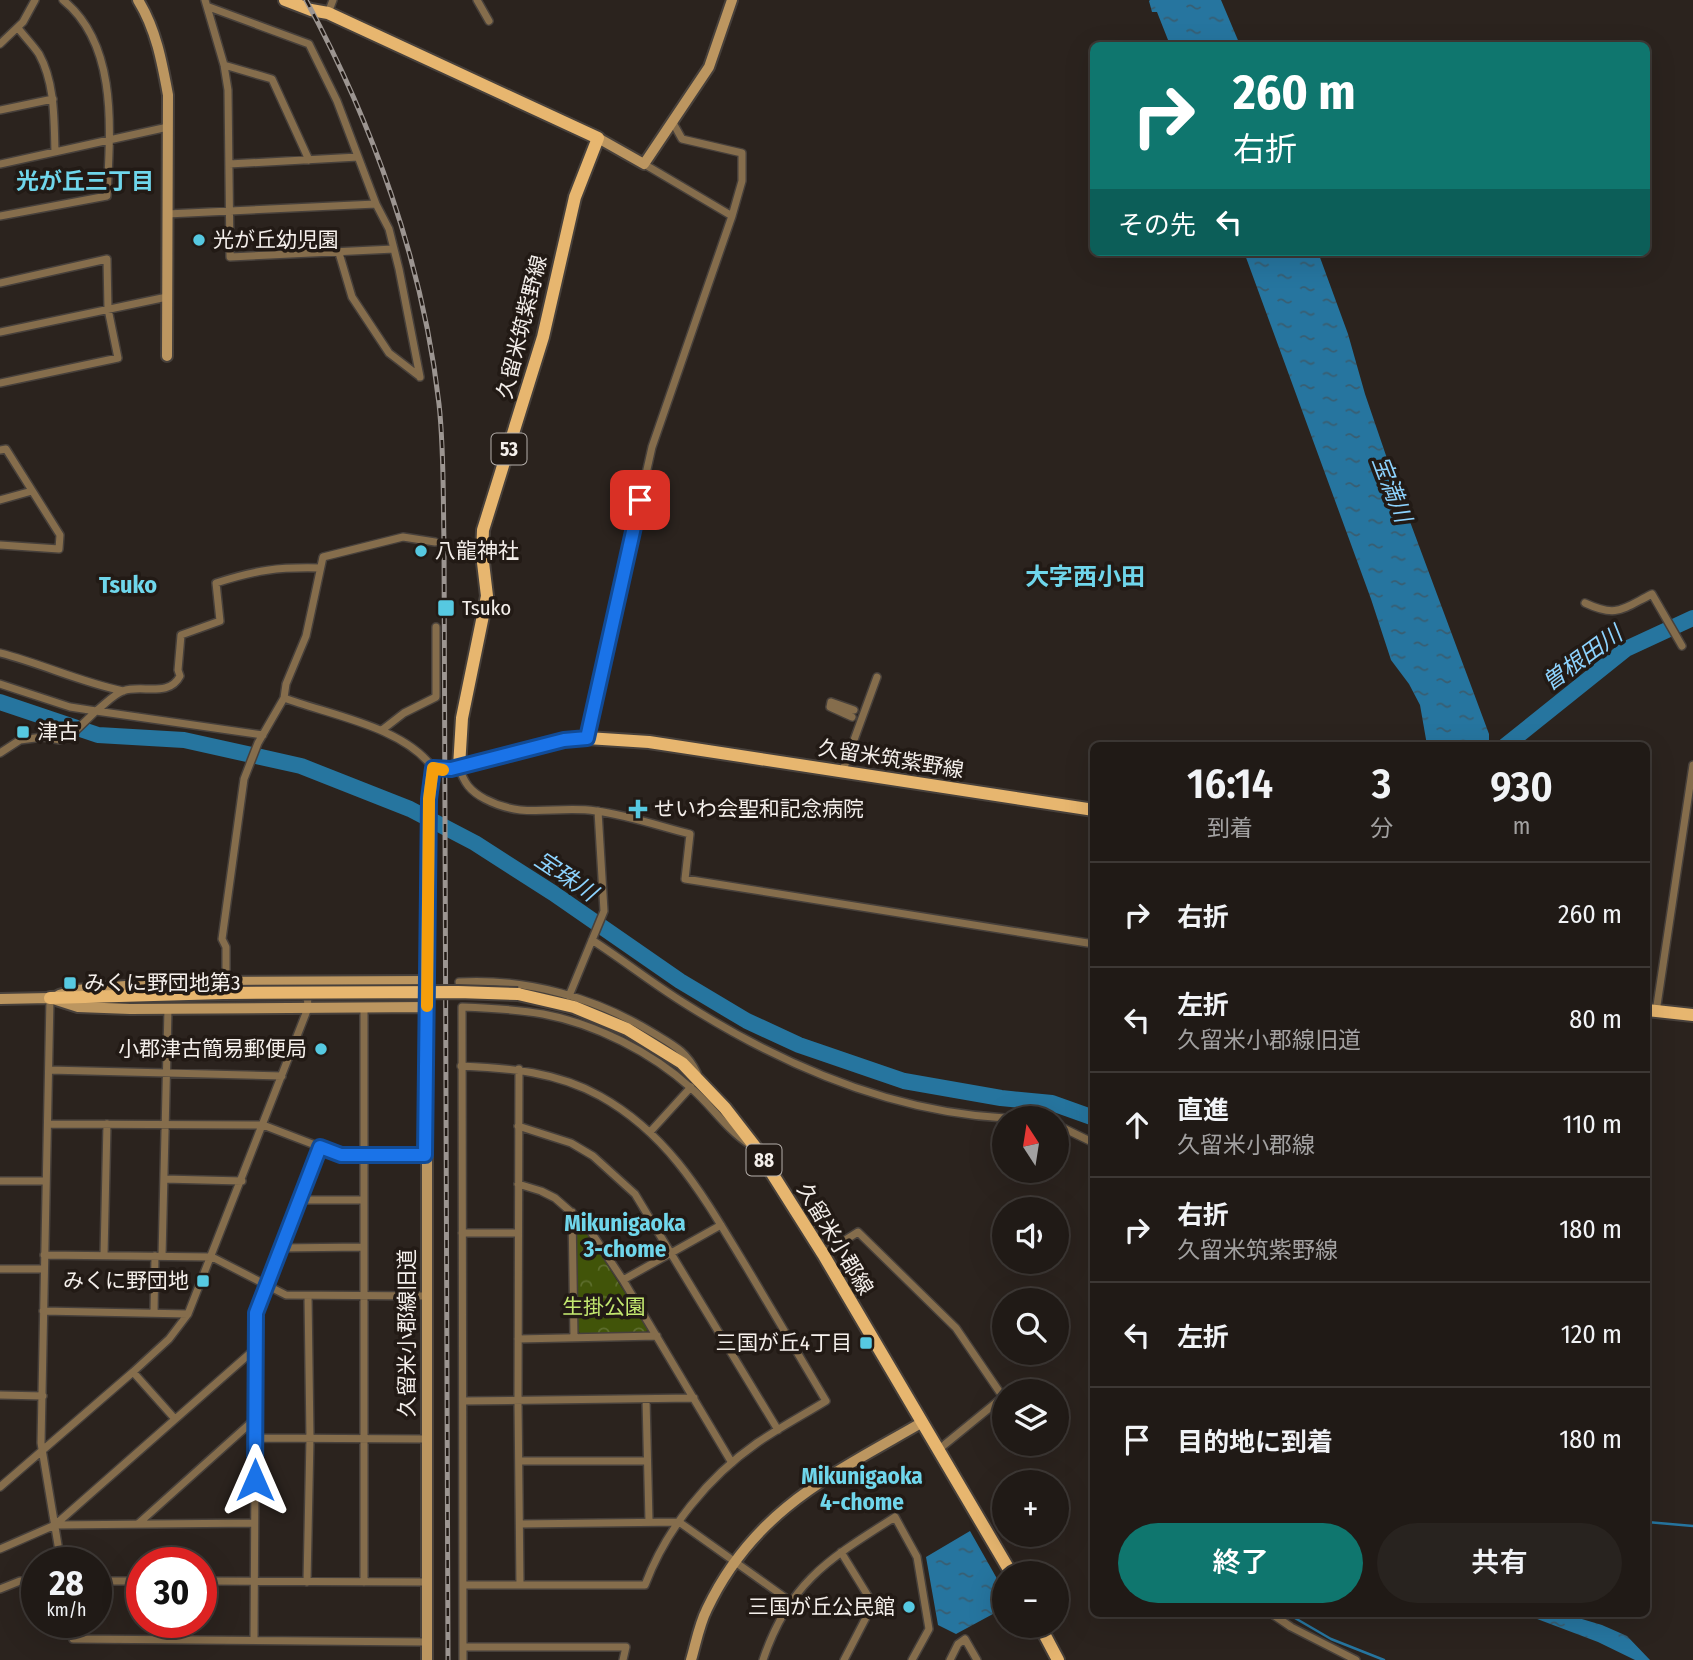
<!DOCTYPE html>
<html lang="ja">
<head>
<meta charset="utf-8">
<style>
  :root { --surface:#201a16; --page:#28231f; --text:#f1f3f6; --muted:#a2a1a1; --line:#3d3835; --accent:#0f766e }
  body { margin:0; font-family:"Fira Sans Condensed","Noto Sans JP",sans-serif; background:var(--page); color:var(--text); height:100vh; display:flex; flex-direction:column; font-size:26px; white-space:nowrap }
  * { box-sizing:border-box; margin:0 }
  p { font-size:23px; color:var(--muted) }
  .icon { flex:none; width:38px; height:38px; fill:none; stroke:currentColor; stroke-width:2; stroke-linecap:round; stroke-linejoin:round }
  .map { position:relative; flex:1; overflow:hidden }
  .sheet { position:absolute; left:1090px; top:742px; width:560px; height:875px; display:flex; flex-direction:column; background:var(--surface); border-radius:10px; box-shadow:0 7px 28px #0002,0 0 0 2px var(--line) }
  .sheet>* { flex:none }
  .banner { position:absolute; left:1090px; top:42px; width:560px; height:214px; border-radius:10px; box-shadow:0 7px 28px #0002,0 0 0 2px var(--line); background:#0f766e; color:#fff; overflow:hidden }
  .needle { width:46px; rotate:348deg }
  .fabs { position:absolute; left:992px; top:1106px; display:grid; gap:14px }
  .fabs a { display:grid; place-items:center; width:77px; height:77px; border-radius:50%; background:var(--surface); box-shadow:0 7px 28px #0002,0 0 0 2px var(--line); font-size:35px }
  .speed { position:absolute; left:21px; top:1547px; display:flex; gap:14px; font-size:35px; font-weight:700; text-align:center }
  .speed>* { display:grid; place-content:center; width:91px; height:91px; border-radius:50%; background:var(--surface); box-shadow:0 7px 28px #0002,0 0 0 2px var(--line); line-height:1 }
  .speed small { font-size:18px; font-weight:400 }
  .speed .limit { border:10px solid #d22; background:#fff; color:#111 }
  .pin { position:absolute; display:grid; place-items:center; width:60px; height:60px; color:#fff; margin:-30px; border-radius:14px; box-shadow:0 4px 10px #0006 }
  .me { position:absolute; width:77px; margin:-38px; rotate:0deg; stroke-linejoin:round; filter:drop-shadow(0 0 5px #0008) }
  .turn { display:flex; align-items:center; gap:24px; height:147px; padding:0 28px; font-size:32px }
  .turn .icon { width:91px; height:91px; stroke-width:2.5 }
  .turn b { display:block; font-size:49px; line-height:60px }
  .then { display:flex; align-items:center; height:66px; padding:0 28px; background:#0003; gap:14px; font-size:26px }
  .eta { display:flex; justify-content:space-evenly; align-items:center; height:119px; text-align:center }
  .eta b { font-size:42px; font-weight:600; line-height:49px }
  .button { display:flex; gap:14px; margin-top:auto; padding:14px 28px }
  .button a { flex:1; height:80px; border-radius:42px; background:var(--accent); color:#fff; font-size:28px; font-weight:600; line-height:80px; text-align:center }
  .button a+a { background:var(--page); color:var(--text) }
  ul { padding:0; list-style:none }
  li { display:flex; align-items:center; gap:21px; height:105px; padding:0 28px; border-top:2px solid var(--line) }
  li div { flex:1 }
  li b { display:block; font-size:26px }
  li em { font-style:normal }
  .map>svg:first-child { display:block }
  .park { fill:url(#park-crowns) }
  .water { fill:url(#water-ripples) }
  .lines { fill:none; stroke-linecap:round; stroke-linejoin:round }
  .stream { stroke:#26759f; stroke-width:2.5 }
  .river { stroke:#26759f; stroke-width:16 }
  .street-casing { stroke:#47403b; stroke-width:10 }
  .secondary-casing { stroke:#47403b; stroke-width:14 }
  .primary-casing { stroke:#47403b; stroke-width:16 }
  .street { stroke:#856d4c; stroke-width:7 }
  .secondary { stroke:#bc9660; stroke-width:10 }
  .primary { stroke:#e7b66f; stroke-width:12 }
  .rail-casing { stroke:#9c9591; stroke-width:5 }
  .rail { stroke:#221a15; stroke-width:2.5; stroke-dasharray:8; stroke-linecap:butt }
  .primary-bridge-casing { stroke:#47403b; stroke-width:16; stroke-linecap:butt }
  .primary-bridge { stroke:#e7b66f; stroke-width:12 }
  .route-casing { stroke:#114b97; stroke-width:18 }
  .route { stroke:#1a73e8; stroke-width:12 }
  .slow { stroke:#f59e0b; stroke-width:12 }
  .poi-dot { fill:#56c9e1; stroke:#221a15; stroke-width:2.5 }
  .labels { text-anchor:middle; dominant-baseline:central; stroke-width:7; stroke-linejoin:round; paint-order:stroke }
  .shield { fill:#221a15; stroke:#b5afab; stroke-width:2 }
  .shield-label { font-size:19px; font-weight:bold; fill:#f4efeb }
  .poi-label { font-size:21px; fill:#f4efeb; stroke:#221a15; text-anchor:start }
  .street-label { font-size:21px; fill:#f4efeb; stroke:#221a15 }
  .park-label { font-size:21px; fill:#c4e970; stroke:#221a15 }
  .neighbourhood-label { font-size:23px; font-weight:bold; fill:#6fd6eb; stroke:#221a15 }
  .water-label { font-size:23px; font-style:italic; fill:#8dd3fe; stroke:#221a15 }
  .quarter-label { font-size:24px; font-weight:bold; fill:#6fd6eb; stroke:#221a15 }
</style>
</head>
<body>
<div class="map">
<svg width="1693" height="1660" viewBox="0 0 1693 1660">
  <defs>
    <pattern id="park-crowns" width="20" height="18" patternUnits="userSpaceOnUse" patternTransform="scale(1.75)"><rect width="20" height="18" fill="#415409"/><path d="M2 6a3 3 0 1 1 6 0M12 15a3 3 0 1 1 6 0" fill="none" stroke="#5d6d2d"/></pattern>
    <pattern id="water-ripples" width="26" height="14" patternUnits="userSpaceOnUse" patternTransform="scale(1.75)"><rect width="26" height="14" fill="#26759f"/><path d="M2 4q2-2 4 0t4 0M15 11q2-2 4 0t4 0" fill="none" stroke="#385e72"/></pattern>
  </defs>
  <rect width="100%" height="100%" fill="#2b231e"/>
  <path class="park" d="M581 1224 648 1329 645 1333 581 1334 577 1330 576 1226Z"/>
  <path class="water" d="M1150 0H1221L1240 45H1170L1157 12H1152L1149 1Z
    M1244 252H1318L1348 334 1365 394 1393 476 1489 734V745H1427L1420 705 1409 684 1391 660 1371 599Z
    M970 1531 1004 1591V1608L956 1634 938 1625 926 1557Z
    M1524 1614H1565L1602 1625 1627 1636 1650 1660H1635L1598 1642Z"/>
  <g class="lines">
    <path class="stream" d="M1647 1522 1693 1526
      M1288 1614 1331 1639 1384 1660"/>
    <path class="river" d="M0 702 98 735 184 740 301 766 410 809 475 843 553 893 680 981 747 1021 799 1045 904 1081 1001 1098 1052 1103 1094 1118
      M1505 746 1626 649 1693 618"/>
    <defs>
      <path id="street" d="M205 0 224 65 228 90 230 257 394 249
        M477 0 489 21
        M209 7 309 44 337 101 376 204 389 229 399 269 420 377
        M328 13 333 0
        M18 28C24 36 33 45 39 54 55 83 54 119 55 152
        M0 44 23 22 35 0
        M224 65 272 79 309 160
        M0 110 53 99
        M0 164 168 127
        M229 164 358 157
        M644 164 732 216
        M167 214 376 204
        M0 216 107 196C110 132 119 45 63 0
        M339 253 352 297 389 353 419 376
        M0 283 107 259 108 309 118 358 0 383
        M0 332 167 297
        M0 450 6 449 60 535 59 549 0 545
        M0 500 32 491
        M1585 603C1617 618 1622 609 1652 594L1682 646
        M0 653C43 664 80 682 123 691
        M0 684 70 707 96 711C104 705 114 694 123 691 141 684 169 698 180 676L178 670 181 635 220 621 216 583C256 570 278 567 320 568
        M284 698C330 715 404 727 433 768
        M852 717 830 707 831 702 854 710
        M382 730 404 713 436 697V627
        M587 738 652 447 732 216 742 181V153L682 139 672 121
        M0 753 20 740 43 737 60 740 70 736 96 711 263 735
        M459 767C464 783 470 791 485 799 525 820 554 805 596 811 627 815 659 826 690 834L685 879 1094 944
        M843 770 877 677
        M592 940C623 960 652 983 684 1003 780 1064 891 1112 1005 1118
        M226 982V947L222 939 244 779 258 743 284 698 286 684 306 636 323 557 403 537 435 542
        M459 982C527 978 597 998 655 1034 675 1046 687 1052 697 1073
        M569 996 604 911 598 811
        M50 998 41 1443 61 1563
        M1656 1012 1693 765
        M461 1066C510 1068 557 1072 600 1096 672 1136 706 1201 747 1268 773 1312 800 1357 826 1401 803 1415 779 1428 757 1443 708 1477 666 1529 645 1585H463
        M519 1069 518 1402 520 1585
        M49 1070 282 1076
        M48 1124 263 1125 341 1155H425
        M1057 1125 1094 1143
        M518 1126 571 1143 593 1156 635 1194 778 1430
        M650 1132 691 1087
        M164 1179 242 1181
        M0 1181H45
        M518 1184 541 1191 555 1198 587 1226 623 1280 732 1463
        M299 1200H364
        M572 1212 574 1338
        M462 1233H518
        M280 1248 364 1247
        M823 1254 858 1232 956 1328 1003 1397 938 1450
        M44 1255 212 1257 286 1295 426 1296
        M104 1255 107 1124
        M162 1256 168 1009
        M0 1269H44
        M623 1280 721 1225
        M43 1311 188 1314
        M154 1313 155 1256
        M518 1339 657 1336
        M133 1372 175 1419
        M0 1395 43 1396
        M646 1399 649 1521
        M463 1401 694 1398
        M255 1438 426 1439
        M519 1461H646
        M0 1487 133 1372 169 1339 188 1314 308 1008 307 992
        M139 1523 255 1419
        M520 1524 679 1522 790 1601
        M55 1525 254 1523
        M0 1549 55 1525 255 1349
        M841 1552 873 1604 844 1660
        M96 1581H142
        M201 1581 425 1582
        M307 1582 310 1438 308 1296
        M364 1582V1008
        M0 1589 20 1581H37
        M1272 1614 1291 1627 1356 1660
        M69 1622 73 1639 425 1642
        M254 1639 256 1313 320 1147
        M463 1647H626L623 1660
        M463 1660 462 1007C489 1008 516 1009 543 1014 596 1024 651 1052 691 1088 711 1105 727 1130 749 1144
        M763 1660C789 1582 829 1559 895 1517L917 1557 929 1629 912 1660
        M950 1660 958 1644 965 1639 977 1660"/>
      <path id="secondary" d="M138 0C156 29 162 62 168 95L167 356
        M598 138 644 164 709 67 732 0
        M59 995 76 990 175 982 427 981
        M0 999 50 998 78 1007 130 1009 427 1007V1660
        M691 1660C696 1643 699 1625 707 1609 754 1510 831 1475 921 1423"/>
      <path id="primary" d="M285 0 311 10 328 13 598 138 575 197 543 337 483 530 482 554 487 596 462 718 459 767
        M518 994 574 1007 627 1029 682 1063 725 1108 756 1148 823 1254 1011 1573
        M50 998 223 993
        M427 1007 429 799 433 768 451 769 564 740 587 738 649 742 1094 810
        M1647 1010 1693 1015
        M1040 1626 1058 1660"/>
    </defs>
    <use href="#street" class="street-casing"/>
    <use href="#secondary" class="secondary-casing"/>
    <use href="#primary" class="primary-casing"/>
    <use href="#street" class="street"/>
    <use href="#secondary" class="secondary"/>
    <use href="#primary" class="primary"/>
    <defs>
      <path id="rail" d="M306 0C373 124 423 263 439 404 444 449 443 497 444 543L448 1660"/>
    </defs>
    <use href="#rail" class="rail-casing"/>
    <use href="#rail" class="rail"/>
    <defs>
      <path id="primary-bridge" d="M223 993 458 992 518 994"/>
    </defs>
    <use href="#primary-bridge" class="primary-bridge-casing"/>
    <use href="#primary-bridge" class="primary-bridge"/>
  </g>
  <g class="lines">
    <defs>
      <path id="route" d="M255 1480 256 1313 320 1147 341 1155H425L429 799 433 768 451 769 564 740 587 738 640 500"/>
    </defs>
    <use href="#route" class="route-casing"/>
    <use href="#route" class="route"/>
    <path class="slow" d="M427 1006 429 799 433 768 443 770"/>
  </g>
  <g class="poi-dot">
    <circle cx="199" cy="240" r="7"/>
    <circle cx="421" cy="551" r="7"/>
    <rect x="437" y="599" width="18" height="18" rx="3.5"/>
    <rect x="16" y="725" width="14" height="14" rx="3.5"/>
    <path d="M634.5 798.5h7v7h7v7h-7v7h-7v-7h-7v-7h7z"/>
    <rect x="63" y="976" width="14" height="14" rx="3.5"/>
    <circle cx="321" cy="1049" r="7"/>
    <rect x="196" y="1274" width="14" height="14" rx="3.5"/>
    <rect x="859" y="1336" width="14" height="14" rx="3.5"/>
    <circle cx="909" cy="1607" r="7"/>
  </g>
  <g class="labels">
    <g class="shield">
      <rect x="491.5" y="433.5" width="35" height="31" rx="5"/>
      <rect x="746.5" y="1144.5" width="35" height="31" rx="5"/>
    </g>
    <g class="shield-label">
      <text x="509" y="449">53</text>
      <text x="764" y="1160">88</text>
    </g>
    <g class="poi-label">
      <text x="213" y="240">光が丘幼児園</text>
      <text x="435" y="551">八龍神社</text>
      <text x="462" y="608">Tsuko</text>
      <text x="37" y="732">津古</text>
      <text x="654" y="809">せいわ会聖和記念病院</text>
      <text x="84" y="983">みくに野団地第3</text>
      <text x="307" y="1049" text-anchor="end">小郡津古簡易郵便局</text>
      <text x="189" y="1281" text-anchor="end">みくに野団地</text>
      <text x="852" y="1343" text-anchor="end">三国が丘4丁目</text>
      <text x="895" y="1607" text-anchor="end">三国が丘公民館</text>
    </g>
    <g class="street-label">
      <text transform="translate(522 327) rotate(-76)">久留米筑紫野線</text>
      <text transform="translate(891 759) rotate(9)">久留米筑紫野線</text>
      <text transform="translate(835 1239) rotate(59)">久留米小郡線</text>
      <text transform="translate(407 1333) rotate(-90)">久留米小郡線旧道</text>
    </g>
    <g class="park-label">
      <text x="604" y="1307">生掛公園</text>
    </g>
    <g class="neighbourhood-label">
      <text x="85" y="181">光が丘三丁目</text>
      <text x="625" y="1223">Mikunigaoka<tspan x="625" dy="26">3-chome</tspan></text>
      <text x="862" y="1476">Mikunigaoka<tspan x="862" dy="26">4-chome</tspan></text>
    </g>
    <g class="water-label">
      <text transform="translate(1392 489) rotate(69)">宝満川</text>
      <text transform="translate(1582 658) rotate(-36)">曽根田川</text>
      <text transform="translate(566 876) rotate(34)">宝珠川</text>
    </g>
    <g class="quarter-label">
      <text x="1085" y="577">大字西小田</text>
      <text x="128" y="585">Tsuko</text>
    </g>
  </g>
</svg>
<div class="fabs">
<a><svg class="needle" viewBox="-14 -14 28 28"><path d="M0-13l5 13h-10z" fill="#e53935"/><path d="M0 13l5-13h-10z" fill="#a2a1a1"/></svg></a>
<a><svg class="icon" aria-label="sound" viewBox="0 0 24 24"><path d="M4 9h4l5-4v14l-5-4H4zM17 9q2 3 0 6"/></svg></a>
<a><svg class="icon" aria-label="search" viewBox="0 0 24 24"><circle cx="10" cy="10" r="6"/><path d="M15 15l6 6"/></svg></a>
<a><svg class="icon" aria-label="layers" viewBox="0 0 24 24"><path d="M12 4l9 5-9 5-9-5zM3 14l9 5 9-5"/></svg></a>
<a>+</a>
<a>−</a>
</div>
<div class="speed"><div>28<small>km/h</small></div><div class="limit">30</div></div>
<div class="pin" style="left:640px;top:500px;background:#d93025"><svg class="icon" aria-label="arrive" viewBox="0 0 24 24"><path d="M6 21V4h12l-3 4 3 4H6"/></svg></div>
<svg class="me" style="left:255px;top:1480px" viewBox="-20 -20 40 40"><path d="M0-17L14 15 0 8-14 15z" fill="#1a73e8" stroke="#fff" stroke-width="4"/></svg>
<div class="banner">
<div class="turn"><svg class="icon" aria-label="right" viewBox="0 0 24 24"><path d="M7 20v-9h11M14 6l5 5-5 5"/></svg><div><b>260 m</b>右折</div></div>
<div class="then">その先<svg class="icon" aria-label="left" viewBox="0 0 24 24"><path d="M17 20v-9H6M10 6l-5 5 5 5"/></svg></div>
</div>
<section class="sheet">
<div class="eta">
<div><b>16:14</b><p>到着</p></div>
<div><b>3</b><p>分</p></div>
<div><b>930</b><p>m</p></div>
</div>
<ul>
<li><svg class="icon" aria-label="right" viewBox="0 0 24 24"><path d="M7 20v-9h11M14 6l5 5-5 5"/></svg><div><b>右折</b></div><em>260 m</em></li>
<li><svg class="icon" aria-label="left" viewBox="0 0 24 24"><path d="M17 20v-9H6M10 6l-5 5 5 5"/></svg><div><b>左折</b><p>久留米小郡線旧道</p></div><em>80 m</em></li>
<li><svg class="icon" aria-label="ahead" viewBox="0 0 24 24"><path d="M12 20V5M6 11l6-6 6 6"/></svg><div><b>直進</b><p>久留米小郡線</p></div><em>110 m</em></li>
<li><svg class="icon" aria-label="right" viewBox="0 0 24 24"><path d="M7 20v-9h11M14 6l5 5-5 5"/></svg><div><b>右折</b><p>久留米筑紫野線</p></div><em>180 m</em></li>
<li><svg class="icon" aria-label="left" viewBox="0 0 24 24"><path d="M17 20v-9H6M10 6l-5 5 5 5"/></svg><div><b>左折</b></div><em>120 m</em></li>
<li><svg class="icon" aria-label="arrive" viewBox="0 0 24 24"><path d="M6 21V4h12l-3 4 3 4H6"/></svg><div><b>目的地に到着</b></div><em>180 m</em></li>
</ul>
<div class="button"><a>終了</a><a>共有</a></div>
</section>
</div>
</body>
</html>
